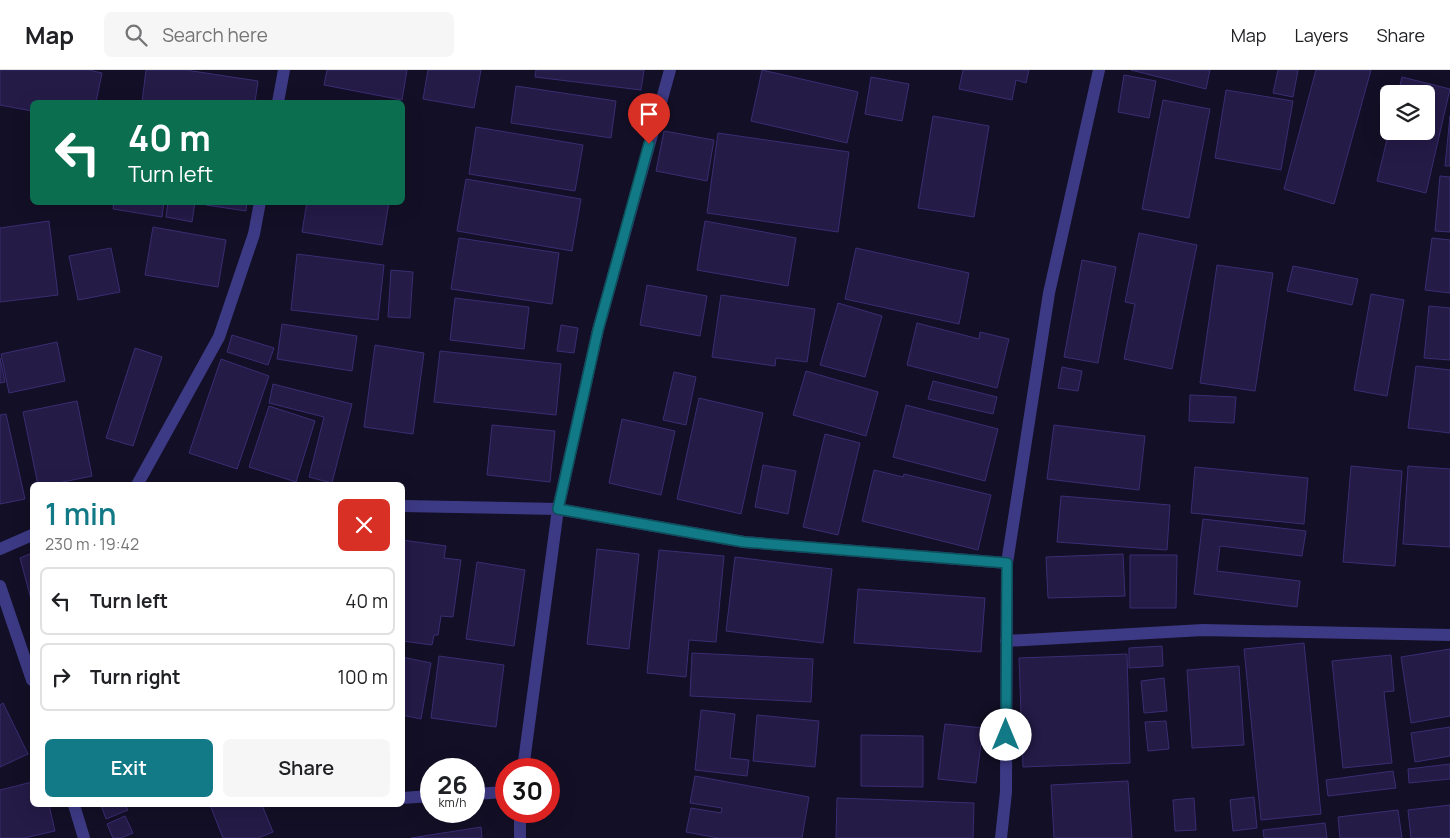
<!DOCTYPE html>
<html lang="en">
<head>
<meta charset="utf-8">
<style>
  :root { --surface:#fff; --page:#f6f6f6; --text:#202124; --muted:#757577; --line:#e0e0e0; --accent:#127987 }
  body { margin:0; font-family:Manrope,sans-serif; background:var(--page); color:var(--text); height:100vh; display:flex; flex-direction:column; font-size:19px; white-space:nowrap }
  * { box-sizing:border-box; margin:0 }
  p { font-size:16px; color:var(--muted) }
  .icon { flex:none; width:28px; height:28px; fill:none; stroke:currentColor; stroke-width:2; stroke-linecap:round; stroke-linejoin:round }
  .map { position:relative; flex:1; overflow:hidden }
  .drawer { position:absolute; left:30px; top:412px; width:375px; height:325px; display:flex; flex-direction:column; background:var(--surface); border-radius:8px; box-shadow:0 5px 20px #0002 }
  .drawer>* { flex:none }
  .hud { position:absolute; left:30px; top:30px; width:375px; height:105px; border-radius:8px; box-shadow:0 5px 20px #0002; background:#0b6e4f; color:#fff; overflow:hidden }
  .controls { position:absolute; left:1380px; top:15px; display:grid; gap:10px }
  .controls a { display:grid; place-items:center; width:55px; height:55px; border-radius:8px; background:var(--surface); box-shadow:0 5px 20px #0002; font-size:25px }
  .speed { position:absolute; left:420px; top:688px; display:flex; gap:10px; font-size:25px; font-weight:700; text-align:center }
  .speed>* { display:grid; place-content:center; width:65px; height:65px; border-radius:50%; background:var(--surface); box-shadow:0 5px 20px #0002; line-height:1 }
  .speed small { font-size:12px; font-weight:400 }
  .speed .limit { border:8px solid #d22; background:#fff; color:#111 }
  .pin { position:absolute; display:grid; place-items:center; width:42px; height:42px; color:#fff; margin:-51px -21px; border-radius:50% 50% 50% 0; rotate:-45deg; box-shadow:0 0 5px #0007 }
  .pin .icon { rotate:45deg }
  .me { position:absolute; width:55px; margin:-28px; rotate:0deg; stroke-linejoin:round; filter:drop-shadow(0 0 4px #0008) }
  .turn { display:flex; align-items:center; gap:18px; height:105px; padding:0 15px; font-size:22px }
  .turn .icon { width:65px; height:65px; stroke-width:2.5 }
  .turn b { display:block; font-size:35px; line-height:42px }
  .round { display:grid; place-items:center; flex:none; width:52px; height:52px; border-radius:8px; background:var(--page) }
  .overview { display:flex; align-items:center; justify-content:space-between; height:85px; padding:0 15px }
  h1 { font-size:30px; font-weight:600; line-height:38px; color:var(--accent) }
  .action { display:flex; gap:10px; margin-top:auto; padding:10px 15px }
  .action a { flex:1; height:58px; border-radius:8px; background:var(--accent); color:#fff; font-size:20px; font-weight:600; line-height:58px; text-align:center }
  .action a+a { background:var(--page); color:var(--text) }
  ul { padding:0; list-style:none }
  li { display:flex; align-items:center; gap:15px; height:68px; margin:0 10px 8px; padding:0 5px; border:2px solid var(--line); border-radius:8px }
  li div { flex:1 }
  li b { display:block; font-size:19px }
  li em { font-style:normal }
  header { display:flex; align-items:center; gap:30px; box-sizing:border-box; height:70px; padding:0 25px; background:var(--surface); border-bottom:1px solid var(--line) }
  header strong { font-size:24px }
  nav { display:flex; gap:28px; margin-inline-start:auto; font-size:18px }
  .search { width:350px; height:45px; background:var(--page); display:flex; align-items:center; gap:12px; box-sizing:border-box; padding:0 18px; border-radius:8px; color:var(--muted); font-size:19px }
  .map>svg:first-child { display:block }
  .building { fill:#241b47; stroke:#3b2d73 }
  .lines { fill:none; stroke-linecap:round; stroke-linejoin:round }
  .minor { stroke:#3d3a85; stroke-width:12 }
  .route-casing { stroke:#0c4f58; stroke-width:12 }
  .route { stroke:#127987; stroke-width:9 }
</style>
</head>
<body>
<header>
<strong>Map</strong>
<div class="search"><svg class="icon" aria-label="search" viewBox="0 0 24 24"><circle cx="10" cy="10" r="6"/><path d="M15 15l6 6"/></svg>Search here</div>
<nav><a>Map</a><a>Layers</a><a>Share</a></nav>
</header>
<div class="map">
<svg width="1450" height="768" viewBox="0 0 1450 768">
  <rect width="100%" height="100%" fill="#130f26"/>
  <path class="building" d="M0 0H89L102 3 96 32H32V41L0 35Z
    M146 0H186L258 11 255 32H142Z
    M327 0H407L402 30 324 15Z
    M428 0H481L474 38 423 29Z
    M536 0H644L641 20 535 7Z
    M762 0 858 22 847 73 751 51Z
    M963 0H1029L1026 13 1016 10 1012 30 959 19Z
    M1131 0H1210L1206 19Z
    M1278 0H1298L1293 27 1273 23Z
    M1316 0H1371L1334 134 1284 119Z
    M1124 5 1156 11 1149 48 1118 42Z
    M871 7 909 14 902 51 865 44Z
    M1402 7 1450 19 1426 123 1377 111 1389 61H1426V24H1398Z
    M516 16 616 31 611 68 511 53Z
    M1226 20 1293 31 1281 100 1215 88Z
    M1163 30 1210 39 1189 148 1142 139Z
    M933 46 989 56 974 147 918 138Z
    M1450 46V96H1445Z
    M476 57 583 75 575 121 469 104Z
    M664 61 714 70 707 111 656 101Z
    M718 63 849 82 838 162 707 143Z
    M1440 106 1450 107V162L1435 161Z
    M466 109 581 129 572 181 457 161Z
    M114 132H164L162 147 113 139Z
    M168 132H195L192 152 166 147Z
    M206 132H247L246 141 206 135Z
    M307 132H389L382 175 302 162Z
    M49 151 58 225 0 232V158Z
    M705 151 796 168 788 216 697 200Z
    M153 157 226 170 218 217 145 205Z
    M1139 163 1197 175 1172 299 1124 289 1135 234 1125 232Z
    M459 168 559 183 552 234 451 219Z
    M1432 168 1450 170V223L1425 220Z
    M111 178 120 222 78 230 69 186Z
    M856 178 969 203 959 254 845 229Z
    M297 184 384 195 378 250 291 240Z
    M1082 190 1116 197 1098 293 1064 287Z
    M1217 195 1273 203 1255 321 1200 313Z
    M1293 196 1358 209 1352 235 1287 221Z
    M391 200 413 202 410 248 388 247Z
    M647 215 707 226 700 266 640 255Z
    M1371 224 1404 230 1387 326 1354 320Z
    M721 225 815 239 807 292 776 288 775 296 712 287Z
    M455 228 529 237 524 279 450 270Z
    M838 233 882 246 865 307 820 295Z
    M1429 236 1450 238V290L1424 288Z
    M917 253 979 269 980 262 1009 269 997 318 907 295Z
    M282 254 357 266 352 301 277 289Z
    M561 255 578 258 574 283 557 281Z
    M232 265 274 278 268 295 227 282Z
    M57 272 65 311 9 323 1 284Z
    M375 275 424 283 413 364 364 357Z
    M135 278 162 287 133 376 106 368Z
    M440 281 561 294 556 345 434 332Z
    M0 288 5 312 0 313Z
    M221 289 269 306 237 399 189 383Z
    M1416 296 1450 300V363L1408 358Z
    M1062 297 1082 301 1078 321 1058 318Z
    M806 301 878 322 866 366 793 345Z
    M674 302 696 307 686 355 663 350Z
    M933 311 997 327 993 344 928 329Z
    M273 314 352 334 332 413 309 407 324 347 269 333Z
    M1190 325 1236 327 1234 353 1189 351Z
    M699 328 763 343 741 444 677 429Z
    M77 331 92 406 48 415H38L23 342Z
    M906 335 998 359 985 411 893 387Z
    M269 336 315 351 296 412 249 397Z
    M6 344 25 429 0 434V345Z
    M622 349 675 361 661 425 609 413Z
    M492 355 555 361 550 412 487 405Z
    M1054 355 1145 366 1139 420 1047 409Z
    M825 364 860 373 838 465 803 457Z
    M763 395 796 401 788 444 755 437Z
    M1351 396 1402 401 1395 496 1343 492Z
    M1408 396 1450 399V477L1403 474Z
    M1195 397 1308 408 1304 454 1191 443Z
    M874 400 903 407 904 404 991 425 978 480 862 451Z
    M1061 426 1170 435 1167 480 1057 472Z
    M1203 449 1306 461 1302 486 1220 476 1217 501 1300 511 1297 537 1194 524Z
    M402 470 446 476 444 488 461 490 453 547 441 546 438 565H434L432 575 402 571Z
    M597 479 639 484 629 579 587 574Z
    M659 480 724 486 716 572 689 570 686 607 647 603Z
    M32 483V533L20 488Z
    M1123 484 1125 526 1048 528 1046 487Z
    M1130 485H1177L1176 538H1130Z
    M735 487 832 499 823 573 726 561Z
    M477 492 525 500 514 576 466 569Z
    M858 519 985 528 981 582 854 573Z
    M1304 573 1321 744 1261 750 1244 579Z
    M1162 576 1163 596 1129 598V578Z
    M1450 579V646L1411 653 1401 587Z
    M692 583 813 589 811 632 690 626Z
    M1127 584 1130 693 1023 697 1019 588Z
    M1391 585 1394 621 1384 622 1392 693 1343 698 1332 591Z
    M439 586 504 595 496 657 431 648Z
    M402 587 431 593 421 649 402 645Z
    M1239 596 1244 675 1192 678 1187 600Z
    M1164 608 1167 641 1144 643 1141 611Z
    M3 633 28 684 0 697V635Z
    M701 640 735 644 730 688 749 690 747 706 695 700Z
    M757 645 819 651 815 697 753 691Z
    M1166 651 1169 679 1148 681 1145 652Z
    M945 654 983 658 976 713 938 709Z
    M1450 657V686L1415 692 1411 663Z
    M861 665 923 666V717L861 716Z
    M1450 694V709L1409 713 1408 699Z
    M1393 701 1396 718 1328 726 1326 710Z
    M695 706 809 727 802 768H718L686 762 691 738 721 743 722 738 690 733Z
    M1128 711 1132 768H1054L1051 715Z
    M32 712V735H49L55 761 24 768H0V720Z
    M1254 727 1257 758 1233 761 1230 730Z
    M837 728 974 733 973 768H836Z
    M1194 728 1196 760 1175 761 1173 730Z
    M101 735H125L128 740 106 749Z
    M210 735H262L273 762 258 768H223Z
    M1450 735V768H1411L1408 740Z
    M1398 740 1402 768H1340L1338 747Z
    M125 746 133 763 121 768H113L107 754Z
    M1325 753 1327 768H1264L1263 760Z
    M481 757 482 768H411Z"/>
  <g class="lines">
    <path class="minor" d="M278 32 284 0
      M137 415 219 267 254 164 260 132
      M402 436 558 439 744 472 1007 493
      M0 479 32 465
      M0 516 32 610
      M1006 571 1203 560 1450 565
      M523 699 558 439 598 260 670 0
      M474 724 506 722
      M402 728 431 726
      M74 735 84 768
      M520 768V741
      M1001 768 1006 722 1007 493 1049 223 1099 0"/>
  </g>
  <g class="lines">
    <defs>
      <path id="route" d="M649 74 598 260 558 439 744 472 1007 493 1006 665"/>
    </defs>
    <use href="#route" class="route-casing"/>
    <use href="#route" class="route"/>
  </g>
</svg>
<div class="controls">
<a><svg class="icon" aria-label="layers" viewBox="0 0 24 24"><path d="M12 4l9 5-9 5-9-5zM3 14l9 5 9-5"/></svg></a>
</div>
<div class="speed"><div>26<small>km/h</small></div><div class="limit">30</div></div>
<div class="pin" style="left:649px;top:74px;background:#d93025"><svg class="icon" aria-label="arrive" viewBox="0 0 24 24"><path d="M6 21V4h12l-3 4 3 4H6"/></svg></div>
<svg class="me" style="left:1006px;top:665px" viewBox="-20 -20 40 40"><circle r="19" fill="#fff"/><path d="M0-13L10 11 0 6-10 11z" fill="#127987"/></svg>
<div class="hud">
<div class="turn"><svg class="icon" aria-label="left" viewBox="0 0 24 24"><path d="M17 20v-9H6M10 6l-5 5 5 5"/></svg><div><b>40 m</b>Turn left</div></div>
</div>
<section class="drawer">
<div class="overview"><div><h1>1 min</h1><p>230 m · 19:42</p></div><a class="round" style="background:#d93025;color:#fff"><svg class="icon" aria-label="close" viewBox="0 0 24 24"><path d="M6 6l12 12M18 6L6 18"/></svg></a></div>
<ul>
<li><svg class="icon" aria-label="left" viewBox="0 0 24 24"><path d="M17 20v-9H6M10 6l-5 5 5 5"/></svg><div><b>Turn left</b></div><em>40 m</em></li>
<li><svg class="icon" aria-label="right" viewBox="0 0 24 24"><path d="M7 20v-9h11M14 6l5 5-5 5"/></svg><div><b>Turn right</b></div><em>100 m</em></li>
</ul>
<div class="action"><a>Exit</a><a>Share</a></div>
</section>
</div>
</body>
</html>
